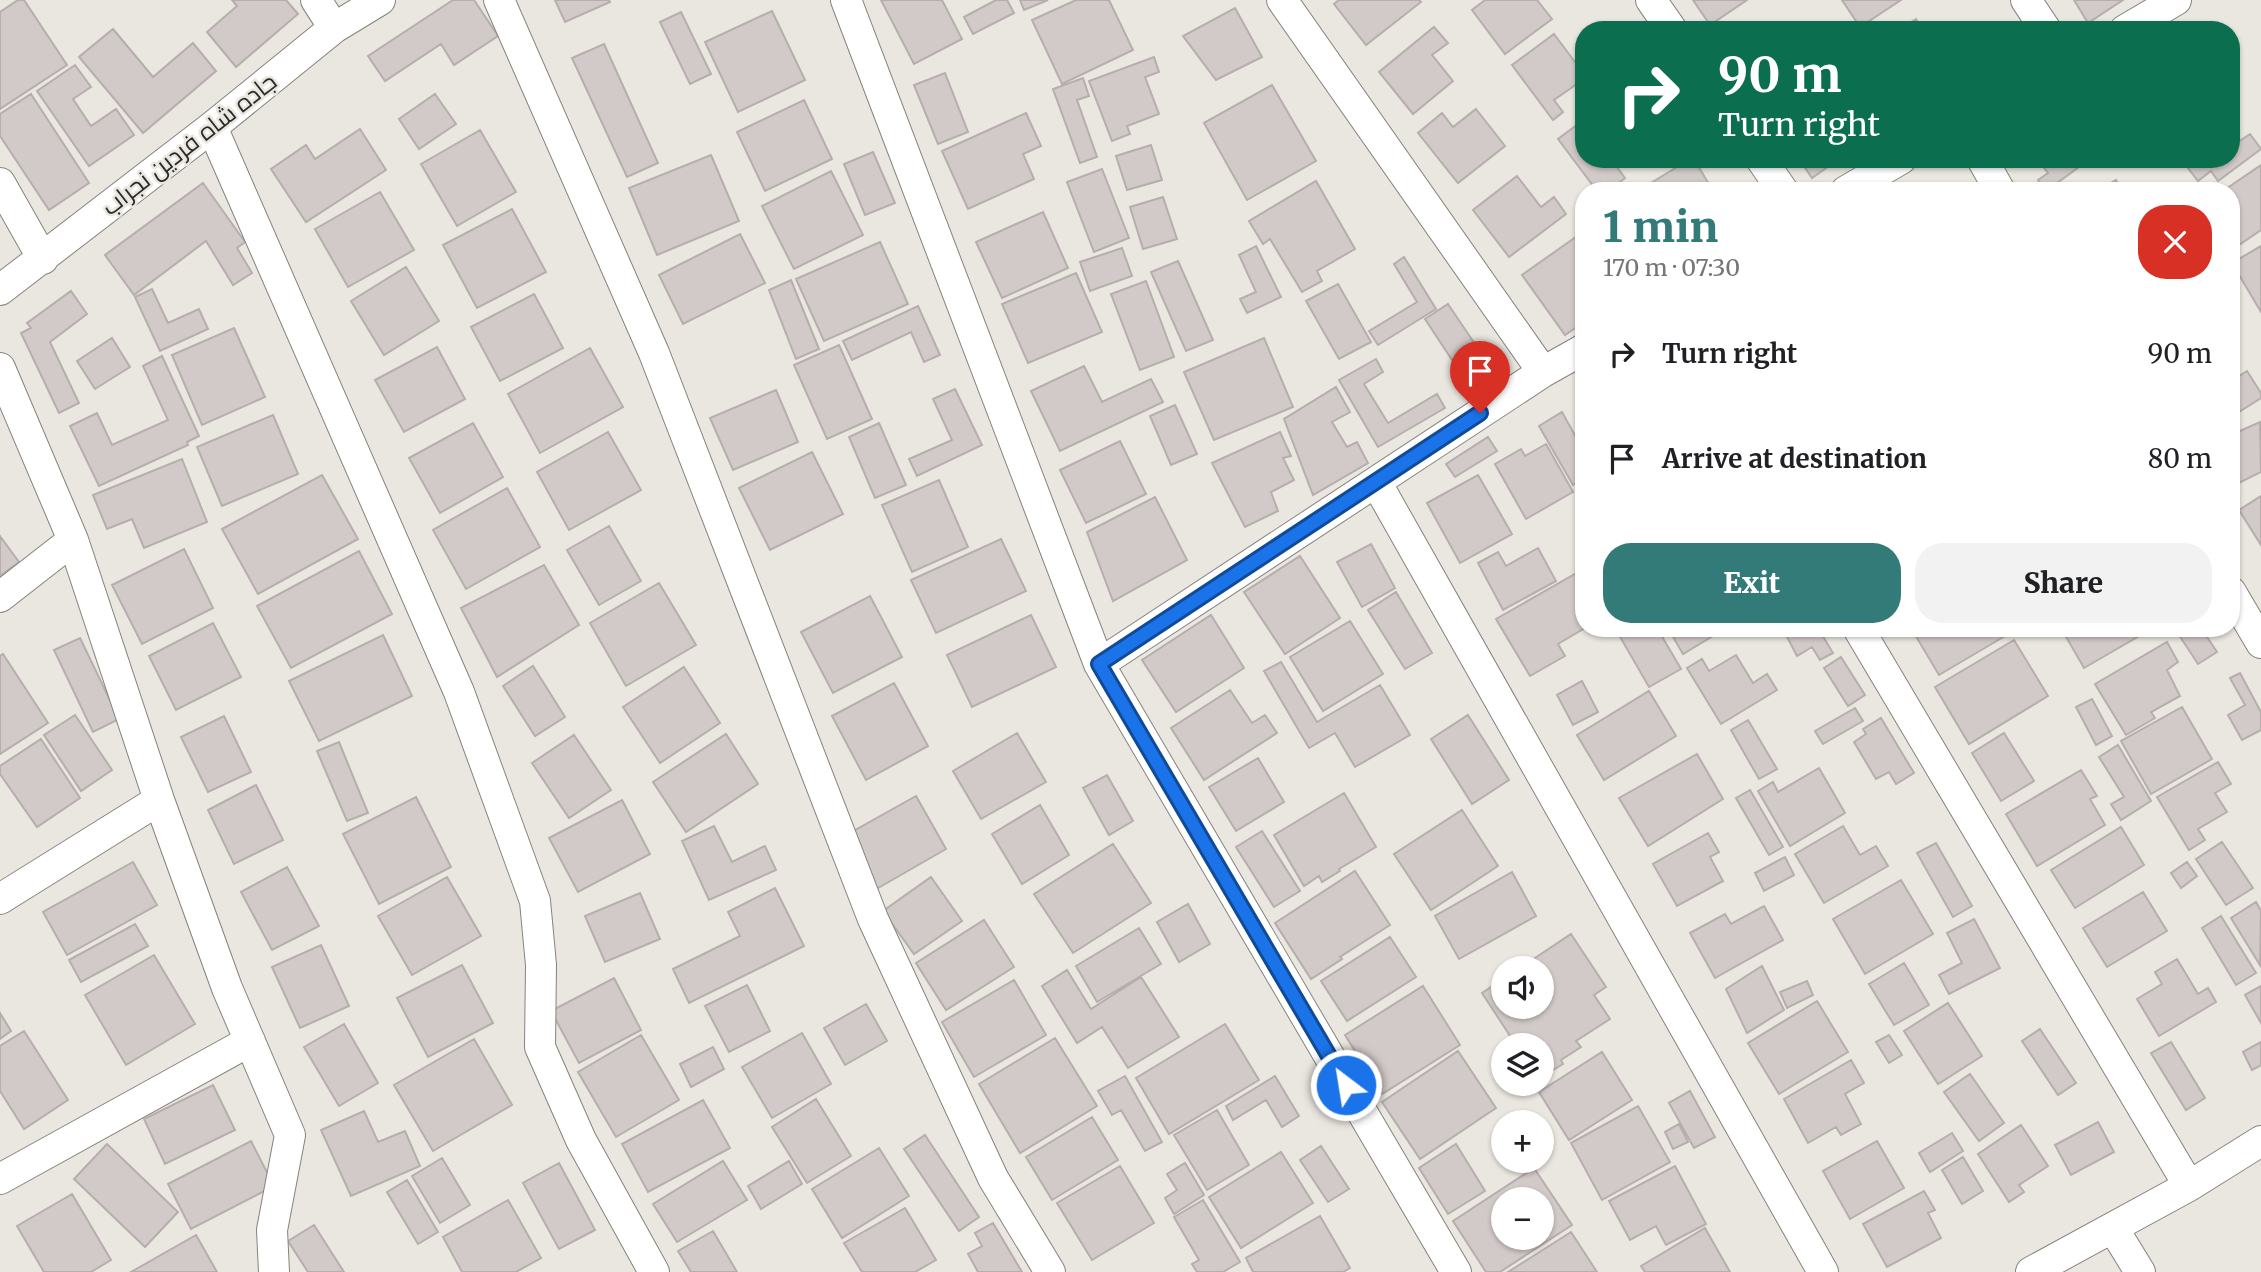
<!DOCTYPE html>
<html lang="en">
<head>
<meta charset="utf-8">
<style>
  :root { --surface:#fff; --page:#f2f2f2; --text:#202124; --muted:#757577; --accent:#337b78 }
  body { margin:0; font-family:Merriweather,Cairo,serif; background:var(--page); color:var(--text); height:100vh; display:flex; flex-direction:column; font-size:26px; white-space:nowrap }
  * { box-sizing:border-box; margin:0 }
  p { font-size:23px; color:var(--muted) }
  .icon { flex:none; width:38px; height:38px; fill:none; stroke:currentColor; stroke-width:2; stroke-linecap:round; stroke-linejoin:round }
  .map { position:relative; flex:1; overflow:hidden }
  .side { position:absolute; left:1575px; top:182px; width:665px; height:455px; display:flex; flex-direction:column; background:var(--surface); border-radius:28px; box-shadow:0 2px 5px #0004 }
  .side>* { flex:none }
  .top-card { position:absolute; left:1575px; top:21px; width:665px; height:147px; border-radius:28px; box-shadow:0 2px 5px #0004; background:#0b6e4f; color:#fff; overflow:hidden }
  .buttons { position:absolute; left:1491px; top:956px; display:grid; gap:14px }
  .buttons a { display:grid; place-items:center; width:63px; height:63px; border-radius:50%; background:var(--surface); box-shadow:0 2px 5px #0004; font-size:35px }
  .pin { position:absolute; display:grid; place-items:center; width:60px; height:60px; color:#fff; margin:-72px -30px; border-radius:50% 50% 50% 0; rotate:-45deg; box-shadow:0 0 7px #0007 }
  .pin .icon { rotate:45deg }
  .me { position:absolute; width:77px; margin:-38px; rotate:329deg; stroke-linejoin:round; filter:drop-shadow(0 0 5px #0008) }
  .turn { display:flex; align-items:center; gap:24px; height:147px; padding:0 28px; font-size:32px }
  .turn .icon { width:91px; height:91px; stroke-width:2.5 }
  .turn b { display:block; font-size:49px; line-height:60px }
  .round { display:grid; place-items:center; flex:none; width:74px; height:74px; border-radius:28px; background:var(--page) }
  .overview { display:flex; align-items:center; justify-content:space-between; height:119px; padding:0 28px }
  h1 { font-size:42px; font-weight:800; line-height:52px; color:var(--accent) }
  .primary-button { display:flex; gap:14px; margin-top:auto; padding:14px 28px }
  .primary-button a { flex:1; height:80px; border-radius:28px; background:var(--accent); color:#fff; font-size:28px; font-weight:800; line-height:80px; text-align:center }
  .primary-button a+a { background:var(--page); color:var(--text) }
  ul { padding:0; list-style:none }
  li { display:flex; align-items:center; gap:21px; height:105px; padding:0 28px }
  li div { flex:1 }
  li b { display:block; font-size:26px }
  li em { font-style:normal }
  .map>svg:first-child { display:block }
  .building { fill:#d2cac9; stroke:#b6aead; stroke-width:2; fill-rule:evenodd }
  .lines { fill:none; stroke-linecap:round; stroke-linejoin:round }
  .minor-casing { stroke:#85837d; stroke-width:32 }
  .minor { stroke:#fff; stroke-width:30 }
  .route-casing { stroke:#114b97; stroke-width:18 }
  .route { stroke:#1a73e8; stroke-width:12 }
  .labels { text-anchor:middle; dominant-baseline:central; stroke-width:5; stroke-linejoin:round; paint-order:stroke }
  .street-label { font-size:24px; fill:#2b2a27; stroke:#eae7e0 }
</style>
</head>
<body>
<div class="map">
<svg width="2261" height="1272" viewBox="0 0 2261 1272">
  <rect width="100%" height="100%" fill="#eae7e0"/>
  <path class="building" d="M18 0H24L67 65 0 109V12Z
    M232 0H286L298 14 236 67 207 32 237 6Z
    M453 0H474L498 36 454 65 441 44 385 81 368 56Z
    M555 0H609L610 2 565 22Z
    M881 0H942L962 39 914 64Z
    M996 0H1007L1014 13 973 34 964 17Z
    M1020 0H1048L1024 10Z
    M1076 0H1109L1133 50 1062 84 1032 20Z
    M1339 0H1419L1421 2 1366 45 1334 4Z
    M1485 0H1537L1552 19 1505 54 1472 10Z
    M1693 0H1747L1710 25Z
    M1842 0H1901L1860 27Z
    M2074 0H2123L2088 23Z
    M1235 8 1262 57 1216 80 1183 36Z
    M772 11 805 80 738 112 705 42Z
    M681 12 711 74 690 84 660 22Z
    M1916 19 1923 30H1898Z
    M1434 27 1448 43 1432 55 1453 81 1413 114 1379 72Z
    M113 29 153 77 193 43 216 71 143 133 79 57Z
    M1554 34 1584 74V79L1554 100 1563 112 1553 120 1512 65Z
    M604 44 658 163 627 177 572 58Z
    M1154 57 1159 72 1145 77 1159 114 1127 126 1130 134 1112 141 1089 81Z
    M75 65 91 87 73 99 91 126 116 109 134 135 89 166 37 91Z
    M945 73 968 132 938 144 914 85Z
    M1083 78 1089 96 1077 100 1097 157 1080 163 1053 89Z
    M1272 85 1316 161 1247 200 1204 123Z
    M31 94 89 183 49 210 0 136V114Z
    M435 94 456 124 419 149 399 119Z
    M804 100 832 159 765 191 737 132Z
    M1476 109 1505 146 1458 183 1418 133 1442 113 1453 127Z
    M1026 113 1041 146 1023 154 1034 179 968 209 942 151Z
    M1582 121 1584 123V159H1611L1625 178 1608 191H1597L1558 139Z
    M360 129 386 170 306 222 271 169 306 145 315 159Z
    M480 130 516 192 457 226 421 164Z
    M2231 133 2238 142 2250 134 2261 149 2218 181 2211 171 2198 181 2181 159H2231Z
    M1151 145 1162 180 1127 190 1116 156Z
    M873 152 895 203 865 215 844 164Z
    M711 155 739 221 657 255 629 188Z
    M1690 159H1694L1713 191H1638Z
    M1799 159H1824L1829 166 1812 178Z
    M2037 159H2090L2046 191 2038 180 2048 173Z
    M2261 165V230L2233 249 2231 246V191H2223Z
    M1102 169 1129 238 1094 252 1067 182Z
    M831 171 863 235 794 269 762 206Z
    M1517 176 1541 207 1554 197 1566 214 1509 257 1473 210Z
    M2116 180 2122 191H2097Z
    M1316 181 1355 249 1317 271 1322 281 1302 292 1270 239 1263 244 1249 221Z
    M203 183 245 242 237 248 252 273 233 285 206 241 134 295 105 255Z
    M380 192 414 250 348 287 315 229Z
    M1163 197 1177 239 1143 249 1130 207Z
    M512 209 546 272 477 308 443 245Z
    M1043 212 1068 268 1002 298 976 242Z
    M740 234 765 283 683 324 659 275Z
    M1580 234 1584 239V297L1579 300 1584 307V322L1565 335 1522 275Z
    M880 242 908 304 824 341 796 279Z
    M1256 246 1281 297 1247 313 1240 299 1256 292 1239 255Z
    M2261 246V312L2232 263Z
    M1122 248 1132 276 1090 291 1080 262Z
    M1404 257 1436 309 1378 345 1369 331 1417 302 1394 264Z
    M1178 261 1213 340 1186 351 1151 272Z
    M406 267 439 321 384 355 351 301Z
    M1076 273 1102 332 1028 363 1002 304Z
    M791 280 819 349 796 359 769 290Z
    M1146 281 1174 357 1140 370 1111 294Z
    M1338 284 1371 342 1339 359 1306 301Z
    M152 289 168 323 199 309 208 329 160 351 135 297Z
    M71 291 87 314 50 342 79 403 59 413 21 333 31 328 27 323Z
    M534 294 563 348 500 381 471 327Z
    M1448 304 1481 353 1458 369 1425 319Z
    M918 306 940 355 924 362 911 332 852 360 843 341Z
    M234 328 265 397 202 425 172 355Z
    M112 338 130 367 95 389 77 361Z
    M1264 338 1293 407 1214 440 1184 372Z
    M839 345 872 419 827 439 794 365Z
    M437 347 465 399 404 432 375 380Z
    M590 348 623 407 540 453 508 394Z
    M162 356 199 436 187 442 188 445 99 486 70 426 97 413 112 445 168 420 143 366Z
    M1376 359 1383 372 1364 384 1388 423 1437 394 1445 408 1378 447 1339 380Z
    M1084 366 1102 402 1151 379 1163 402 1060 451 1031 391Z
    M2247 371 2261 393V398L2231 417V381Z
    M1336 387 1350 412 1332 422 1347 447 1357 442 1368 463 1313 495 1284 419Z
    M955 389 982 445 917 476 909 459 952 440 933 399Z
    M776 390 798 442 733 470 710 418Z
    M1175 405 1197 454 1171 465 1150 416Z
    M1562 412 1578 441 1584 438V478L1573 485 1539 426Z
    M273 415 298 474 222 506 197 447Z
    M2260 422 2261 472 2231 487V435Z
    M473 423 503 477 440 513 409 458Z
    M879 423 906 485 875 498 849 437Z
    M608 432 641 490 569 530 537 472Z
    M1280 432 1291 456 1283 458 1294 480 1271 492 1278 511 1245 527 1212 463Z
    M1488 437 1497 451 1455 477 1446 464Z
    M1120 441 1146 494 1086 523 1060 470Z
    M1546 444 1573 492 1526 519 1495 464 1521 449 1525 456Z
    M812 452 843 514 770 550 739 488Z
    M182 459 207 522 144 548 132 519 107 529 93 495Z
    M322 475 358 539 258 594 222 529Z
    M1478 475 1512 534 1460 563 1427 503Z
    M939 480 968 547 912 572 882 505Z
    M507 488 540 547 466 589 433 530Z
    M2261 496V545L2239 510Z
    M1155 497 1187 560 1113 601 1087 532Z
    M609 526 641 581 599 605 567 550Z
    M0 536 19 562 0 576Z
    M1001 539 1026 591 936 633 911 580Z
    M1371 544 1395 588 1362 607 1337 562Z
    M1538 548 1556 581 1503 610 1478 563 1498 552 1506 566Z
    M184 549 213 608 142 644 112 585Z
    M359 551 392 614 291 668 257 606Z
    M1300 556 1340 618 1285 654 1244 592Z
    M544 565 579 625 497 677 461 608Z
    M1580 571 1584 577 1585 628 1558 644 1565 656 1530 676 1496 619Z
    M659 583 696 645 626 686 590 623Z
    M1396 592 1432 653 1405 669 1368 610Z
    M870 596 902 657 833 693 801 632Z
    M1031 615 1056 667 972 707 947 655Z
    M1211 615 1244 668 1176 712 1142 660Z
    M1350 621 1383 674 1323 711 1290 657Z
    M213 623 241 677 176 710 149 656Z
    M1615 628H1657L1681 669 1649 687Z
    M1668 628H1726L1683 654Z
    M1785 628H1818L1833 653 1820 660 1812 647 1797 656 1783 629Z
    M1911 628H2000L2005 636 1939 675Z
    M2061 628H2144L2146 632 2084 668Z
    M2183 628H2201L2217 652 2198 664 2177 632Z
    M383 635 412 696 319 741 289 681Z
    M80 638 119 719 93 732 54 650Z
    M2014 640 2048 696 1969 744 1935 687Z
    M2167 642 2178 662 2167 670 2180 696 2151 712 2155 718 2126 735 2095 684Z
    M3 654 48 723 0 754V656Z
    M1736 655 1753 683 1767 674 1777 690 1721 724 1687 668 1702 659 1709 671Z
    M1841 657 1865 695 1848 706 1824 668Z
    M1281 662 1317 722 1380 685 1410 735 1355 767 1335 733 1309 748 1264 671Z
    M533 666 565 717 535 736 503 686Z
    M684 667 720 723 660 763 623 707Z
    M2240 673 2261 712V730L2242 740 2228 715 2245 705 2230 678Z
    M1582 681 1598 712 1573 725 1557 695Z
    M894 683 928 746 866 780 832 716Z
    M1230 690 1252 723 1265 715 1277 733 1204 780 1171 728Z
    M1649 691 1676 736 1604 780 1577 735Z
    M2092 699 2112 736 2096 745 2076 707Z
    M2182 707 2212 759 2151 794 2121 741Z
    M1855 708 1863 721 1823 744 1815 731Z
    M75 715 112 770 81 791 44 735Z
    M1468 715 1509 780 1472 804 1431 739Z
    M224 716 251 772 208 792 181 737Z
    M1881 718 1914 773 1896 784 1889 772 1876 779 1854 742 1866 734 1863 729Z
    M1748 720 1777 769 1759 779 1731 730Z
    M1017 733 1046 782 981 819 953 771Z
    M2004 733 2034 781 2001 801 1972 753Z
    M726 734 758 784 686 832 653 782Z
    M574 735 611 790 569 818 532 763Z
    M41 739 80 798 37 827 0 774V766Z
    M339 742 368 813 347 821 317 751Z
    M2118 745 2151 801 2121 820 2111 804 2124 797 2099 757Z
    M1697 754 1723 799 1648 846 1619 798Z
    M1258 758 1284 802 1236 831 1209 787Z
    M2218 762 2231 784 2215 793 2227 812 2198 829 2205 840 2189 850 2157 797Z
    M1819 768 1845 813 1790 846 1758 791 1773 782 1778 792Z
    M2081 770 2097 796 2090 799 2105 825 2037 866 2006 814Z
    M1107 775 1133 821 1109 835 1083 788Z
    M256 785 283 840 234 864 208 810Z
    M1750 790 1783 847 1769 855 1736 798Z
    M1344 793 1376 847 1339 869 1340 871 1322 882 1319 876 1304 886 1274 835Z
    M916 796 946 849 873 891 843 837Z
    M416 797 451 867 379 904 343 834Z
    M622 800 650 854 578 892 549 838Z
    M1040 805 1069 855 1022 884 992 834Z
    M1462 810 1498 866 1431 910 1394 854Z
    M714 826 732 862 765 846 776 870 709 900 682 841Z
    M1843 826 1860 855 1876 846 1888 866 1824 903 1795 854Z
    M2121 827 2144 865 2075 908 2051 870Z
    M1262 831 1300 891 1274 907 1236 847Z
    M1708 833 1719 852 1710 857 1723 881 1677 906 1653 864Z
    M2222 842 2253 888 2226 905 2196 859Z
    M1936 843 1972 906 1953 917 1917 853Z
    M1113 844 1151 903 1073 953 1034 894Z
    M1785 857 1794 875 1764 891 1755 873Z
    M133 862 157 905 67 955 43 912Z
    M2187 862 2197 876 2181 888 2171 873Z
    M287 867 319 926 272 950 241 892Z
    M1355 871 1390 925 1340 957 1342 959 1311 979 1275 923Z
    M1512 872 1536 916 1459 959 1435 916Z
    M447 877 481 936 412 975 378 916Z
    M931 877 962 921 914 954 883 911Z
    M1901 880 1933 934 1865 974 1833 919Z
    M775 888 804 946 689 1003 673 969 740 936 728 912Z
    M2143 892 2167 931 2107 967 2083 928Z
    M640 893 660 939 605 962 585 916Z
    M2256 902 2261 911 2260 965 2231 918Z
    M1188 904 1210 944 1179 962 1157 922Z
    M1764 906 1783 940 1715 978 1690 933 1725 914 1731 924Z
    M2221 916 2256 973 2236 985 2202 928Z
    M1974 919 2000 968 1949 994 1939 975 1962 963 1947 933Z
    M984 920 1014 967 946 1010 916 963Z
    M135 924 148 946 81 982 69 960Z
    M1139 928 1161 964 1097 1002 1076 966Z
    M1571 934 1606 987 1594 995 1610 1019 1576 1041 1581 1047 1561 1060 1563 1064 1542 1077V1045H1516L1482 993 1503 979V1006H1542V968H1520Z
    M1390 937 1416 977 1347 1021 1321 981Z
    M321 945 349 1006 300 1028 272 967Z
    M154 955 195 1024 126 1065 85 995Z
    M2177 959 2198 994 2208 988 2216 1002 2159 1036 2137 999 2162 984 2155 972Z
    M1904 963 1929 1005 1894 1025 1869 984Z
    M462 965 493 1023 428 1057 397 998Z
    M1762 966 1784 1010 1747 1033 1726 989Z
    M1067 970 1091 1009 1141 977 1179 1037 1128 1068 1102 1027 1077 1043 1042 986Z
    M614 978 641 1030 579 1063 551 1011Z
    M1014 980 1046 1035 974 1077 942 1022Z
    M1807 981 1813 995 1787 1008 1780 992Z
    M747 985 770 1031 729 1052 705 1006Z
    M1423 986 1460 1045 1382 1094 1345 1035Z
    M2261 986V1023L2245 995Z
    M1817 1001 1848 1052 1779 1094 1748 1043Z
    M1948 1003 1982 1056 1938 1084 1904 1031Z
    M866 1004 887 1041 845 1065 824 1028Z
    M0 1013 11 1031 0 1039Z
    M344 1024 378 1083 339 1106 304 1047Z
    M1225 1024 1259 1080 1169 1134 1136 1078Z
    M2040 1029 2076 1083 2058 1095 2022 1041Z
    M24 1031 68 1100 24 1129 0 1091V1046Z
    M802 1033 831 1084 772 1118 742 1067Z
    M641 1035 679 1100 616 1137 578 1072Z
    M1889 1035 1902 1055 1889 1063 1876 1042Z
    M1055 1038 1097 1106 1020 1153 979 1084Z
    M474 1039 512 1105 433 1151 394 1085Z
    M2171 1042 2205 1098 2186 1110 2151 1053Z
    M2261 1042V1065L2252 1070 2243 1052Z
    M713 1047 724 1069 691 1087 680 1064Z
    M1458 1051 1496 1108 1420 1159 1382 1102Z
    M1602 1052 1632 1100 1569 1140 1539 1092Z
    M1851 1060 1864 1083 1845 1094 1861 1124 1841 1135 1836 1127 1808 1143 1784 1099Z
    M1970 1074 2004 1123 1979 1141 1944 1092Z
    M1125 1076 1162 1142 1145 1151 1121 1110 1112 1115 1098 1091Z
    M1275 1076 1299 1116 1282 1127 1266 1100 1233 1120 1226 1106Z
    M213 1085 235 1130 165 1164 144 1119Z
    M1690 1091 1715 1137 1694 1148 1669 1103Z
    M816 1099 851 1156 807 1183 772 1127Z
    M703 1100 730 1148 648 1192 622 1144Z
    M1638 1106 1670 1162 1602 1200 1571 1143Z
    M1217 1110 1249 1165 1207 1190 1174 1135Z
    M364 1111 378 1142 405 1131 420 1166 351 1196 321 1130Z
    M1092 1117 1118 1160 1052 1200 1026 1157Z
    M2098 1122 2114 1152 2071 1175 2055 1145Z
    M1679 1124 1688 1142 1673 1149 1665 1132Z
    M2021 1125 2048 1166 2019 1185 2024 1192 2009 1202 1978 1154Z
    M1952 1133 1963 1151 1930 1172 1919 1153Z
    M925 1135 979 1217 959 1231 904 1149Z
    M251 1141 274 1186 191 1229 168 1184Z
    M1877 1141 1904 1188 1850 1219 1823 1171Z
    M107 1144 178 1212 145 1247 74 1179Z
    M1456 1144 1485 1191 1448 1214 1419 1168Z
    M1321 1146 1349 1189 1328 1202 1300 1160Z
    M879 1148 909 1196 842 1238 812 1189Z
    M1281 1152 1313 1203 1241 1248 1209 1197Z
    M1963 1157 1983 1191 1962 1204 1942 1170Z
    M442 1158 470 1205 440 1223 412 1176Z
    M723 1161 747 1200 677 1242 653 1204Z
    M789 1161 802 1184 761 1209 748 1186Z
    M559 1163 595 1230 559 1249 523 1183Z
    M1185 1163 1204 1195 1174 1214 1165 1198 1177 1190 1167 1174Z
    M1120 1166 1154 1223 1092 1260 1057 1203Z
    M1675 1166 1706 1224 1666 1245 1656 1226 1630 1240 1609 1201Z
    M1534 1168 1572 1225 1500 1272H1486L1453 1221ZM1503 1199H1542V1237H1503Z
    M407 1180 438 1232 418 1244 387 1192Z
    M1924 1191 1935 1210 1928 1213 1941 1238 1887 1267 1863 1224Z
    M72 1194 111 1260 91 1272H44L17 1226Z
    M508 1200 541 1258 516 1272H462L443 1237Z
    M1203 1200 1240 1262 1223 1272H1197L1192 1264 1199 1260 1174 1217Z
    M905 1208 936 1260 915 1272H862L844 1243Z
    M1320 1216 1350 1268 1343 1272H1253L1246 1258Z
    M993 1223 1022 1272H978L968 1254 982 1246 975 1233Z
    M314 1225 344 1272H308L288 1241Z
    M1705 1228 1730 1272H1645L1641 1266Z
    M713 1231 737 1272H691L678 1251Z
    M1571 1232 1597 1272H1508Z
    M196 1235 217 1272H131Z"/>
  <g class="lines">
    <defs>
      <path id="minor" d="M316 0 334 28
        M499 0 654 353 873 919 993 1178 1050 1272
        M846 0 1099 664 1456 1272
        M1282 0 1543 372
        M1651 0 1672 30
        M2026 0 2046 30
        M2125 30 2176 0
        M212 127 459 692 535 901 541 965 540 1047 581 1140 654 1272
        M1761 159 1783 191
        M1982 159 2000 191
        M0 183 43 259
        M1846 191 1901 159
        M0 290 212 127 334 28 380 0
        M0 368 73 540 159 800 227 988 290 1135 272 1230 274 1272
        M1376 482 1823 1272
        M2231 592 2261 643
        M0 597 73 540
        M1858 628 2189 1186
        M1099 664 1543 372 1584 349
        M0 899 159 800
        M0 1179 250 1041
        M2113 1228 2140 1272
        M2031 1272 2189 1186 2261 1141"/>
    </defs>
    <use href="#minor" class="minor-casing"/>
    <use href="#minor" class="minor"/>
  </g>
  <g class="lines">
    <defs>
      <path id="route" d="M1346 1085 1099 664 1480 413"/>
    </defs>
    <use href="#route" class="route-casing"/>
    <use href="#route" class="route"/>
  </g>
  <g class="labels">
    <g class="street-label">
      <text transform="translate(189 144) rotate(-38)">جاده شاه فردین نجراب</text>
    </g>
  </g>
</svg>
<div class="buttons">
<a><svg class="icon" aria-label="sound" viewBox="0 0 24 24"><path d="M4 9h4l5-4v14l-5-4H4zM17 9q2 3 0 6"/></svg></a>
<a><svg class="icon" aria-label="layers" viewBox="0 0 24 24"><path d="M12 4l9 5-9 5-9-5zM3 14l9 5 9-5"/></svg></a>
<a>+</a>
<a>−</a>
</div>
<div class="pin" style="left:1480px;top:413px;background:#d93025"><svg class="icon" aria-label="arrive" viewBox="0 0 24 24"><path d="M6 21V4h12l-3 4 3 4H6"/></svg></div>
<svg class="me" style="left:1346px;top:1085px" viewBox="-20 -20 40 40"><circle r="17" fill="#1a73e8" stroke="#fff" stroke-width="3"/><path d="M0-11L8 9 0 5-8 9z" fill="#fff"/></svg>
<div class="top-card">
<div class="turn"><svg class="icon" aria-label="right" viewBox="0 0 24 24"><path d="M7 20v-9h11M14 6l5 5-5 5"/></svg><div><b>90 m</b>Turn right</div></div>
</div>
<section class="side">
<div class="overview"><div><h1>1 min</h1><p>170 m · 07:30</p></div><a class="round" style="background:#d93025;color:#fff"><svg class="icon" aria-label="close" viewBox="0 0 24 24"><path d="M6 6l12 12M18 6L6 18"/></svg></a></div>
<ul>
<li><svg class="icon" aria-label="right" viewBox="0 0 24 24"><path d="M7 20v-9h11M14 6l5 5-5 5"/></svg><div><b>Turn right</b></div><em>90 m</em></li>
<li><svg class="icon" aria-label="arrive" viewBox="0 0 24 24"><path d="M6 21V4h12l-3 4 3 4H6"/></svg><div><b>Arrive at destination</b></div><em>80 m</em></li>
</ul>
<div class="primary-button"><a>Exit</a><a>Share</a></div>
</section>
</div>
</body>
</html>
